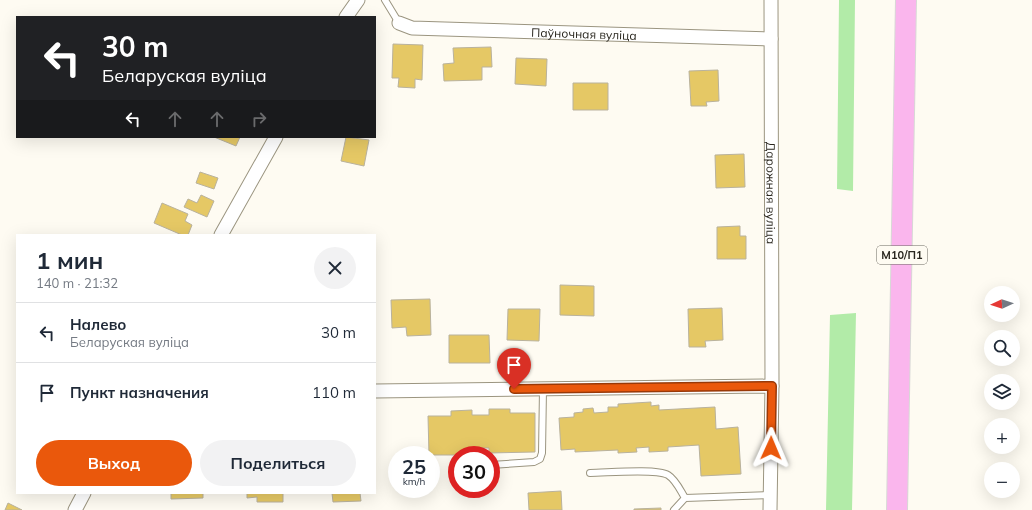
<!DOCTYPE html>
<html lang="ru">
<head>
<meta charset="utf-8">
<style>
  :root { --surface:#fff; --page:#f2f2f3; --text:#1f2937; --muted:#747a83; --line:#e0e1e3; --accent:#ea580c }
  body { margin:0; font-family:Mulish,sans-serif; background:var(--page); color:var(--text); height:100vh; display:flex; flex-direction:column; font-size:15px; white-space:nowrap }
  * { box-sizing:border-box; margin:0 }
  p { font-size:13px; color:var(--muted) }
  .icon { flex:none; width:22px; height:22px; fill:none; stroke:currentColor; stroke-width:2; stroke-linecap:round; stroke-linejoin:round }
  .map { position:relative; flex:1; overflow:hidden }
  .drawer { position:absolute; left:16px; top:234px; width:360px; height:260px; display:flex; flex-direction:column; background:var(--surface); border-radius:0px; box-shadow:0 4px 16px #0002 }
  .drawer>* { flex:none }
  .top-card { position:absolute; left:16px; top:16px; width:360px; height:122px; border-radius:0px; box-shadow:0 4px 16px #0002; background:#202124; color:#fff; overflow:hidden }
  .needle { width:26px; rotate:267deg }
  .tools { position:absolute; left:984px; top:286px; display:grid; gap:8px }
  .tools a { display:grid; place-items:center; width:36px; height:36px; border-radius:50%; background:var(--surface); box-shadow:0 4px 16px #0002; font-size:20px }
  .speed { position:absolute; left:388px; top:446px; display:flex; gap:8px; font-size:20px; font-weight:700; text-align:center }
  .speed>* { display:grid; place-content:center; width:52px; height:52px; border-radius:50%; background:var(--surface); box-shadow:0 4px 16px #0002; line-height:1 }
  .speed small { font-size:10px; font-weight:400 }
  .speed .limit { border:6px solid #d22; background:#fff; color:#111 }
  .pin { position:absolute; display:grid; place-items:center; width:34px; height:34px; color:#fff; margin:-41px -17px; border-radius:50% 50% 50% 0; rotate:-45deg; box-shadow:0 0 4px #0007 }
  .pin .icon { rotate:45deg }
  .me { position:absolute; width:44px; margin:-22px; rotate:1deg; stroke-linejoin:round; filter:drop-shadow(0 0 3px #0008) }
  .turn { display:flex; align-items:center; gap:14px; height:84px; padding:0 20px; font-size:18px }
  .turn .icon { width:52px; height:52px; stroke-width:2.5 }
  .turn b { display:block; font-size:28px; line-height:34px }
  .lanes { display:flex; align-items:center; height:38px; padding:0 20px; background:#0003; justify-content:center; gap:20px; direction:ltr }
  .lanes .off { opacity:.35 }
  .round { display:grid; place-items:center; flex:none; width:42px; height:42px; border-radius:21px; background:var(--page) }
  .head { display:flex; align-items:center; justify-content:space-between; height:68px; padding:0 20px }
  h1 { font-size:24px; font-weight:700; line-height:30px }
  .action { display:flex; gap:8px; margin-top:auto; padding:8px 20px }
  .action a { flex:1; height:46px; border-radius:24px; background:var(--accent); color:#fff; font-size:16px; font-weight:700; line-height:46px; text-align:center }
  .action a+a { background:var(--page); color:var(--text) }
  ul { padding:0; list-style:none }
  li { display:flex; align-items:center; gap:12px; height:60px; padding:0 20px; border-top:1px solid var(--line) }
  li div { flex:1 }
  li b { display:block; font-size:15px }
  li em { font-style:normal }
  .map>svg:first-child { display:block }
  .green { fill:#b2eba8 }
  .building { fill:#e5c865; stroke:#b9b29d }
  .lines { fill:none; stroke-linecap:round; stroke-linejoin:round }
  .service-casing { stroke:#9b9580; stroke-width:8 }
  .minor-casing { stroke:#9b9580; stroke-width:15 }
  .primary-casing { stroke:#d8d8d6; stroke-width:22 }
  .service { stroke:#fff; stroke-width:6 }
  .minor { stroke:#fff; stroke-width:13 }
  .primary { stroke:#fab6ed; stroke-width:20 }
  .route-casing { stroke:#983908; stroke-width:10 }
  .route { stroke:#ea580c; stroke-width:7 }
  .labels { text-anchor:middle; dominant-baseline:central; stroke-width:3; stroke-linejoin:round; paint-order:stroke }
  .shield { fill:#fefbf2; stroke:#69665e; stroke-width:1 }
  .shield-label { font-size:11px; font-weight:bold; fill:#29261e }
  .street-label { font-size:12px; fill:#29261e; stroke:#fefbf2 }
</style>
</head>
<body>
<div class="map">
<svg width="1032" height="510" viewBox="0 0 1032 510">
  <rect width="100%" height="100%" fill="#fefbf2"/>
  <path class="green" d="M839 0H855L853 191 837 189Z
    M856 313 852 510H826L830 315Z"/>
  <path class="building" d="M393 44 423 45 422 80 415 79V88L398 87 399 78H392Z
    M491 47 492 67H482V80L444 81 443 64 454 63 453 48Z
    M516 58 547 59 546 86 515 84Z
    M718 70 719 101 706 102 707 106H691L689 71Z
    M573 83H608V110H573Z
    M214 137H240L236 146Z
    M346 137 369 140 364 166 341 161Z
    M744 154 745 187 716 188 715 155Z
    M200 172 218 178 214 189 196 183Z
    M201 195 214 201 207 217 184 207 188 199 197 203Z
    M162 203 188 214 185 221 192 225 188 235H182L154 223Z
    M740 226V236H746V259H717V227Z
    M560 285 594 286V316L560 315Z
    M430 299 431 335 407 336 406 327 392 328 391 300Z
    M722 308 723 340 705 341 706 347H689L688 309Z
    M508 309H540L539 341 507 340Z
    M449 335H489L490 363H449Z
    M651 402V406L659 405V410L715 407 716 429 738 427 741 474 701 476 699 445 668 447V451L649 452V447L636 448 637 452 618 453V450L575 452V449L561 450 559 418 574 417V413L583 412V409L593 408 594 413 608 412V407H618V404Z
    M489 409H510V413H535V452L489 453V448H472V455H457V458H455V455H429L428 416H451V411L472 410V415H489Z
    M561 491 562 510H529L528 493Z
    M171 493H203V498L171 499Z
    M247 493H283V502H257V497L247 498Z
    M332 493H360L361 501 333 502Z
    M8 503 22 510H5Z
    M661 508V510H634V509Z"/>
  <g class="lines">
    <defs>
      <path id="service" d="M385 0 399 23
        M491 465 534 462 540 459 542 453 543 389
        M590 473C606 473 656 468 668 475 676 480 680 490 685 498
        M674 510 685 498 770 495"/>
      <g id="minor">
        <path id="s1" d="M771 0 772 386"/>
        <path d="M346 17 358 0"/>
        <path id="s2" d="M399 23 412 28 771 39"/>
        <path d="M221 235 276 137"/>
        <path d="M375 391 772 386 770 510"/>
        <path d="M75 510 84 493"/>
      </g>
      <path id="primary" d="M897 510 906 0"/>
    </defs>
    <use href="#service" class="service-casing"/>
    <use href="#minor" class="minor-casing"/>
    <use href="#primary" class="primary-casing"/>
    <use href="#service" class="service"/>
    <use href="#minor" class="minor"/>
    <use href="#primary" class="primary"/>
  </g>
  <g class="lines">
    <defs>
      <path id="route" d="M514 389 772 386 771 448"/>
    </defs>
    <use href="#route" class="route-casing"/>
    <use href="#route" class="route"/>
  </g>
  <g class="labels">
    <rect class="shield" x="877" y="246" width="50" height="18" rx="3"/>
    <g class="shield-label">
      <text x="902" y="255">М10/П1</text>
    </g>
    <g class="street-label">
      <text stroke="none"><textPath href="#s2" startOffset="186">Паўночная вуліца</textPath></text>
      <text stroke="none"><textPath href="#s1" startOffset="193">Дарожная вуліца</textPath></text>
    </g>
  </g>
</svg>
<div class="tools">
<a><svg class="needle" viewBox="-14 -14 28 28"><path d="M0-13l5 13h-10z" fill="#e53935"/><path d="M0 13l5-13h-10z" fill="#747a83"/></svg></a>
<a><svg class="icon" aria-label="search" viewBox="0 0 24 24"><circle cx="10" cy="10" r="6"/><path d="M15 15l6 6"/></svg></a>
<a><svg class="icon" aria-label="layers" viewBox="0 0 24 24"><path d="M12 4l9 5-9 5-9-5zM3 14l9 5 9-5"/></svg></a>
<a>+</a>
<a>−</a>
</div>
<div class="speed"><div>25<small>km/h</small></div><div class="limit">30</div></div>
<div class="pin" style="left:514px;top:389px;background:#d93025"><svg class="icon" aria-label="arrive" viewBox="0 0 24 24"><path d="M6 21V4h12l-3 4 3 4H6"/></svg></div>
<svg class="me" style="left:771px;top:448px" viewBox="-20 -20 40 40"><path d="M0-17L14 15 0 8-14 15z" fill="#ea580c" stroke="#fff" stroke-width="4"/></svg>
<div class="top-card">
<div class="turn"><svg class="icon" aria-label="left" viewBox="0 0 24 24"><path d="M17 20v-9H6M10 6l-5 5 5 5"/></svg><div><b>30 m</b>Беларуская вуліца</div></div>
<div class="lanes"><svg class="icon" aria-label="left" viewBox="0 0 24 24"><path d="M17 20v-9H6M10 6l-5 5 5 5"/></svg><svg class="icon off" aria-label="ahead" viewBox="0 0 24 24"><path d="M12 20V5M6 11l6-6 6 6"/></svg><svg class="icon off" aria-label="ahead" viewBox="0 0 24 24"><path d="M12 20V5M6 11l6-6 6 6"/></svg><svg class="icon off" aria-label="right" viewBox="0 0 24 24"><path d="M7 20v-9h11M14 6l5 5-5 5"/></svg></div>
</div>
<section class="drawer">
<div class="head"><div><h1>1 мин</h1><p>140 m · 21:32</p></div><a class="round"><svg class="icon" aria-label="close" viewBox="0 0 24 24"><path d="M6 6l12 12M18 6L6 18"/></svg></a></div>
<ul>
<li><svg class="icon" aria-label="left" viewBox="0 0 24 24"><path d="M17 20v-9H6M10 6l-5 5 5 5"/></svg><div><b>Налево</b><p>Беларуская вуліца</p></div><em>30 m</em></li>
<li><svg class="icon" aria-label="arrive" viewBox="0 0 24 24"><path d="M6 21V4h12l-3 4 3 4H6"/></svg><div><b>Пункт назначения</b></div><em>110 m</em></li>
</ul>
<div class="action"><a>Выход</a><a>Поделиться</a></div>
</section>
</div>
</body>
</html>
